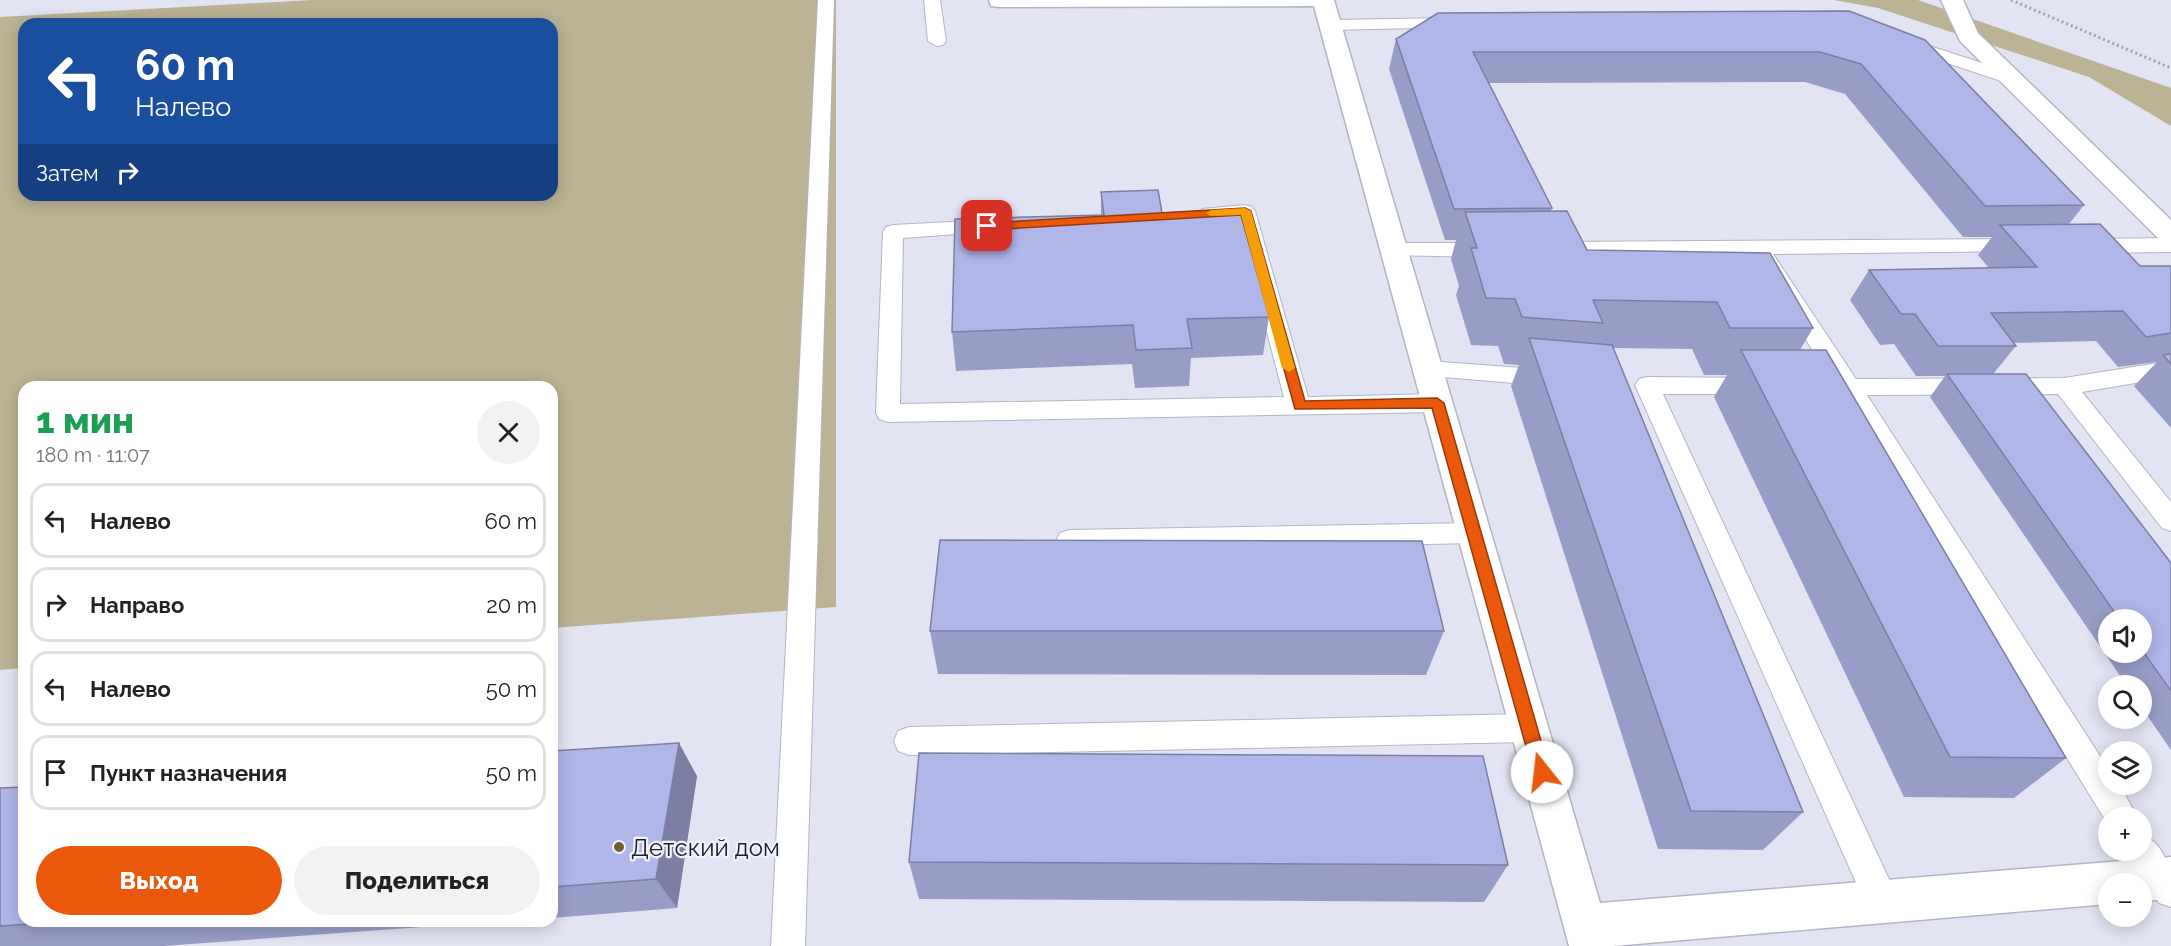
<!DOCTYPE html>
<html lang="ru">
<head>
<meta charset="utf-8">
<style>
  :root { --surface:#fff; --page:#f2f2f2; --text:#222; --muted:#767676; --line:#e0e0e0; --accent:#ea580c }
  body { margin:0; font-family:Raleway,sans-serif; background:var(--page); color:var(--text); height:100vh; display:flex; flex-direction:column; font-size:22px; white-space:nowrap }
  * { box-sizing:border-box; margin:0 }
  p { font-size:20px; color:var(--muted) }
  .icon { flex:none; width:33px; height:33px; fill:none; stroke:currentColor; stroke-width:2; stroke-linecap:round; stroke-linejoin:round }
  .map { position:relative; flex:1; overflow:hidden }
  .panel { position:absolute; left:18px; top:381px; width:540px; height:546px; display:flex; flex-direction:column; background:var(--surface); border-radius:18px; box-shadow:0 3px 15px #0003 }
  .panel>* { flex:none }
  .banner { position:absolute; left:18px; top:18px; width:540px; height:183px; border-radius:18px; box-shadow:0 3px 15px #0003; background:#1a4fa0; color:#fff; overflow:hidden }
  .buttons { position:absolute; left:2098px; top:609px; display:grid; gap:12px }
  .buttons a { display:grid; place-items:center; width:54px; height:54px; border-radius:50%; background:var(--surface); box-shadow:0 3px 15px #0003; font-size:30px }
  .pin { position:absolute; display:grid; place-items:center; width:51px; height:51px; color:#fff; margin:-26px; border-radius:12px; box-shadow:0 3px 9px #0006 }
  .me { position:absolute; width:66px; margin:-33px; rotate:344deg; stroke-linejoin:round; filter:drop-shadow(0 0 4px #0008) }
  .turn { display:flex; align-items:center; gap:21px; height:126px; padding:0 18px; font-size:27px }
  .turn .icon { width:78px; height:78px; stroke-width:2.5 }
  .turn b { display:block; font-size:42px; line-height:51px }
  .then { display:flex; align-items:center; height:57px; padding:0 18px; background:#0003; gap:12px; font-size:22px }
  .round { display:grid; place-items:center; flex:none; width:63px; height:63px; border-radius:32px; background:var(--page) }
  .overview { display:flex; align-items:center; justify-content:space-between; height:102px; padding:0 18px }
  h1 { font-size:36px; font-weight:800; line-height:45px; color:#1e9e55 }
  .primary-button { display:flex; gap:12px; margin-top:auto; padding:12px 18px }
  .primary-button a { flex:1; height:69px; border-radius:36px; background:var(--accent); color:#fff; font-size:24px; font-weight:800; line-height:69px; text-align:center }
  .primary-button a+a { background:var(--page); color:var(--text) }
  ul { padding:0; list-style:none }
  li { display:flex; align-items:center; gap:18px; height:75px; margin:0 12px 9px; padding:0 6px; border:3px solid var(--line); border-radius:18px }
  li div { flex:1 }
  li b { display:block; font-size:22px }
  li em { font-style:normal }
  .map>svg:first-child { display:block }
  .green { fill:#bbb393; fill-rule:evenodd }
  .lines { fill:none; stroke-linecap:round; stroke-linejoin:round }
  .service-casing { stroke:#b3b5c4; stroke-width:2 }
  .minor-casing { stroke:#b3b5c4; stroke-width:3 }
  .path { stroke:#a0a2af; stroke-width:3; stroke-dasharray:2 3; stroke-linecap:butt }
  .service { fill:#fff; fill-rule:evenodd }
  .minor { fill:#fff; fill-rule:evenodd }
  .wall { fill:#989dc8; fill-rule:evenodd }
  .shaded-wall { fill:#7c7fa3 }
  .building { fill:#b1b6e9; stroke:#7c7fa3; stroke-width:1.5 }
  .route { fill:#ea580c; stroke:#983908; stroke-width:1.5 }
  .slow { fill:#f59e0b }
  .poi-dot { fill:#6f622f; stroke:#f0f2fe; stroke-width:2 }
  .labels { text-anchor:middle; dominant-baseline:central; stroke-width:4.5; stroke-linejoin:round; paint-order:stroke }
  .near-poi-label { font-size:24px; fill:#1e1f25; stroke:#f0f2fe; text-anchor:start }
</style>
</head>
<body>
<div class="map">
<svg width="2171" height="946" viewBox="0 0 2171 946">
  <rect width="100%" height="100%" fill="#e2e4f4"/>
  <path class="green" d="M312 0H836V607L552 628V387H24V668L0 670V17ZM24 24H552V195H24Z
    M1834 0H1918L2171 88V126L2089 77 1878 8Z"/>
  <g class="lines">
    <defs>
      <path id="service" d="M818 0H834L805 946H771Z
        M924 0H940L946 41 943 45 937 46 928 41Z
        M1455 18 1464 23 1461 27 1331 30 1322 25 1331 20Z
        M1905 38 2019 75 2022 79 2013 84 2007 83 1899 47 1896 43Z
        M1245 205 1252 207 1255 211 1308 397 1438 394 1447 397 1450 403 1447 409 1438 412 888 422 879 419 876 413 883 232 886 227 893 225 990 220 997 221 1000 226 997 231 903 238 900 404 1284 397 1237 218 1202 217 1199 213 1202 209Z
        M2171 238V252L2088 253 2080 251 2077 246 2080 241 2088 239Z
        M2018 239 2026 241 2029 246 2026 251 1773 254 1856 379 2064 378 2171 361V377L2082 392 2171 502V531L2162 528 2058 394 1867 395 2109 770V784H2119L2138 818H2109V826L1842 395 1807 393 1803 387 1807 381 1831 379 1751 254 1554 256 1546 254 1543 249 1546 244 1554 242Z
        M1394 243H1487L1495 245 1498 250 1495 255 1487 257 1386 255 1383 250 1386 245Z
        M1428 361 1548 370 1556 372 1560 378 1556 384 1548 386 1420 375 1416 369 1420 363Z
        M1647 377 1754 378 1762 380 1766 386 1762 392 1754 394H1663L1894 890 1899 902 1894 914 1882 919 1870 914 1635 385 1639 379Z
        M1474 523 1483 526 1487 533 1483 540 1474 543 1069 552 1060 549 1056 541 1060 533 1069 530Z
        M1529 714 1540 718 1544 728 1540 738 1529 742 909 755 898 751 894 741 898 731 909 727Z
        M2142 834C2171 848 2171 877 2171 907L2159 903 2126 850H2142Z"/>
      <path id="minor" d="M989 0H1334L1600 903 2171 857V899L2142 901V884H2109V904L1613 946H1569L1314 6 999 7 991 6Z
        M1941 0H1963L1978 33 2171 220V243L2161 241 1960 41Z"/>
    </defs>
    <use href="#service" class="service-casing"/>
    <use href="#minor" class="minor-casing"/>
    <path class="path" d="M2011 0 2171 68"/>
    <use href="#service" class="service"/>
    <use href="#minor" class="minor"/>
  </g>
  <path class="wall" d="M1849 11 2084 205 2069 224 2140 266H2171V428L2134 386 2157 362 2118 367 2096 341 2014 343 2016 346 1993 374 2171 563V750L2142 708V686H2127L1930 397 1945 376H1916L1894 344 1880 345 1850 300 1869 270 1989 268 1978 255 1992 237H1963L1845 94 1805 82 1488 83 1552 208 1551 211 1587 250 1813 328 1800 350 2066 758 2014 798 1904 797 1714 397 1727 375H1704L1692 349 1613 348 1803 812 1763 850 1658 849 1511 386 1519 365 1504 364 1498 346 1471 345 1456 295 1459 286 1451 259 1456 240H1445L1389 69 1396 39ZM2109 620H2142V652H2109Z
    M1101 192 1162 213 1269 317 1263 355 1191 358 1189 386 1135 388 1132 364 956 371 952 332 1101 215Z
    M930 631H1444L1426 675 938 674Z
    M552 751 697 776 677 908 552 918Z
    M0 788 24 921H504L163 946H0Z
    M909 862 1508 865 1484 902 919 899Z"/>
  <path class="shaded-wall" d="M679 743 697 776 677 908 656 879Z"/>
  <path class="building" d="M1849 11 1925 40 2084 205 1985 206 1861 64 1820 52H1473L1552 208 1454 209 1396 39 1438 13Z
    M1158 190 1162 213 1243 210 1269 317 1187 319 1192 348 1136 350 1133 325 952 332 955 219 1104 215 1101 192Z
    M1567 211 1587 250 1770 253 1813 328H1730L1717 302 1593 300 1603 323 1522 317 1515 299 1486 298 1471 248H1477L1465 212Z
    M2100 224 2140 266H2171V333L2146 337 2123 311 1991 313 2016 346H1938L1915 314H1901L1869 270 2037 267 2000 225Z
    M1529 338 1612 345 1803 812 1691 811Z
    M1741 350H1826L2066 758 1950 757Z
    M2171 354V364L2163 355Z
    M1947 374H2026L2171 563V691L2142 650V620H2120Z
    M940 540 1422 541 1444 631H930Z
    M679 743 656 879 552 887V751Z
    M919 753 1483 756 1508 865 909 862Z
    M24 787V921H75L0 926V788Z"/>
  <path class="route" d="M1245 208 1251 211 1305 401 1437 398 1444 403 1550 772 1548 777 1542 780 1536 777 1533 772 1432 408 1295 409 1241 215 987 230 982 226 987 223Z"/>
  <path class="slow" d="M1245 208 1251 211 1295 368 1289 372 1282 368 1241 215 1211 216 1206 213 1211 210Z"/>
  <circle class="poi-dot" cx="619" cy="847" r="6"/>
  <g class="labels">
    <g class="near-poi-label">
      <text x="631" y="847">Детский дом</text>
    </g>
  </g>
</svg>
<div class="buttons">
<a><svg class="icon" aria-label="sound" viewBox="0 0 24 24"><path d="M4 9h4l5-4v14l-5-4H4zM17 9q2 3 0 6"/></svg></a>
<a><svg class="icon" aria-label="search" viewBox="0 0 24 24"><circle cx="10" cy="10" r="6"/><path d="M15 15l6 6"/></svg></a>
<a><svg class="icon" aria-label="layers" viewBox="0 0 24 24"><path d="M12 4l9 5-9 5-9-5zM3 14l9 5 9-5"/></svg></a>
<a>+</a>
<a>−</a>
</div>
<div class="pin" style="left:987px;top:226px;background:#d93025"><svg class="icon" aria-label="arrive" viewBox="0 0 24 24"><path d="M6 21V4h12l-3 4 3 4H6"/></svg></div>
<svg class="me" style="left:1542px;top:772px" viewBox="-20 -20 40 40"><circle r="19" fill="#fff"/><path d="M0-13L10 11 0 6-10 11z" fill="#ea580c"/></svg>
<div class="banner">
<div class="turn"><svg class="icon" aria-label="left" viewBox="0 0 24 24"><path d="M17 20v-9H6M10 6l-5 5 5 5"/></svg><div><b>60 m</b>Налево</div></div>
<div class="then">Затем<svg class="icon" aria-label="right" viewBox="0 0 24 24"><path d="M7 20v-9h11M14 6l5 5-5 5"/></svg></div>
</div>
<section class="panel">
<div class="overview"><div><h1>1 мин</h1><p>180 m · 11:07</p></div><a class="round"><svg class="icon" aria-label="close" viewBox="0 0 24 24"><path d="M6 6l12 12M18 6L6 18"/></svg></a></div>
<ul>
<li><svg class="icon" aria-label="left" viewBox="0 0 24 24"><path d="M17 20v-9H6M10 6l-5 5 5 5"/></svg><div><b>Налево</b></div><em>60 m</em></li>
<li><svg class="icon" aria-label="right" viewBox="0 0 24 24"><path d="M7 20v-9h11M14 6l5 5-5 5"/></svg><div><b>Направо</b></div><em>20 m</em></li>
<li><svg class="icon" aria-label="left" viewBox="0 0 24 24"><path d="M17 20v-9H6M10 6l-5 5 5 5"/></svg><div><b>Налево</b></div><em>50 m</em></li>
<li><svg class="icon" aria-label="arrive" viewBox="0 0 24 24"><path d="M6 21V4h12l-3 4 3 4H6"/></svg><div><b>Пункт назначения</b></div><em>50 m</em></li>
</ul>
<div class="primary-button"><a>Выход</a><a>Поделиться</a></div>
</section>
</div>
</body>
</html>
